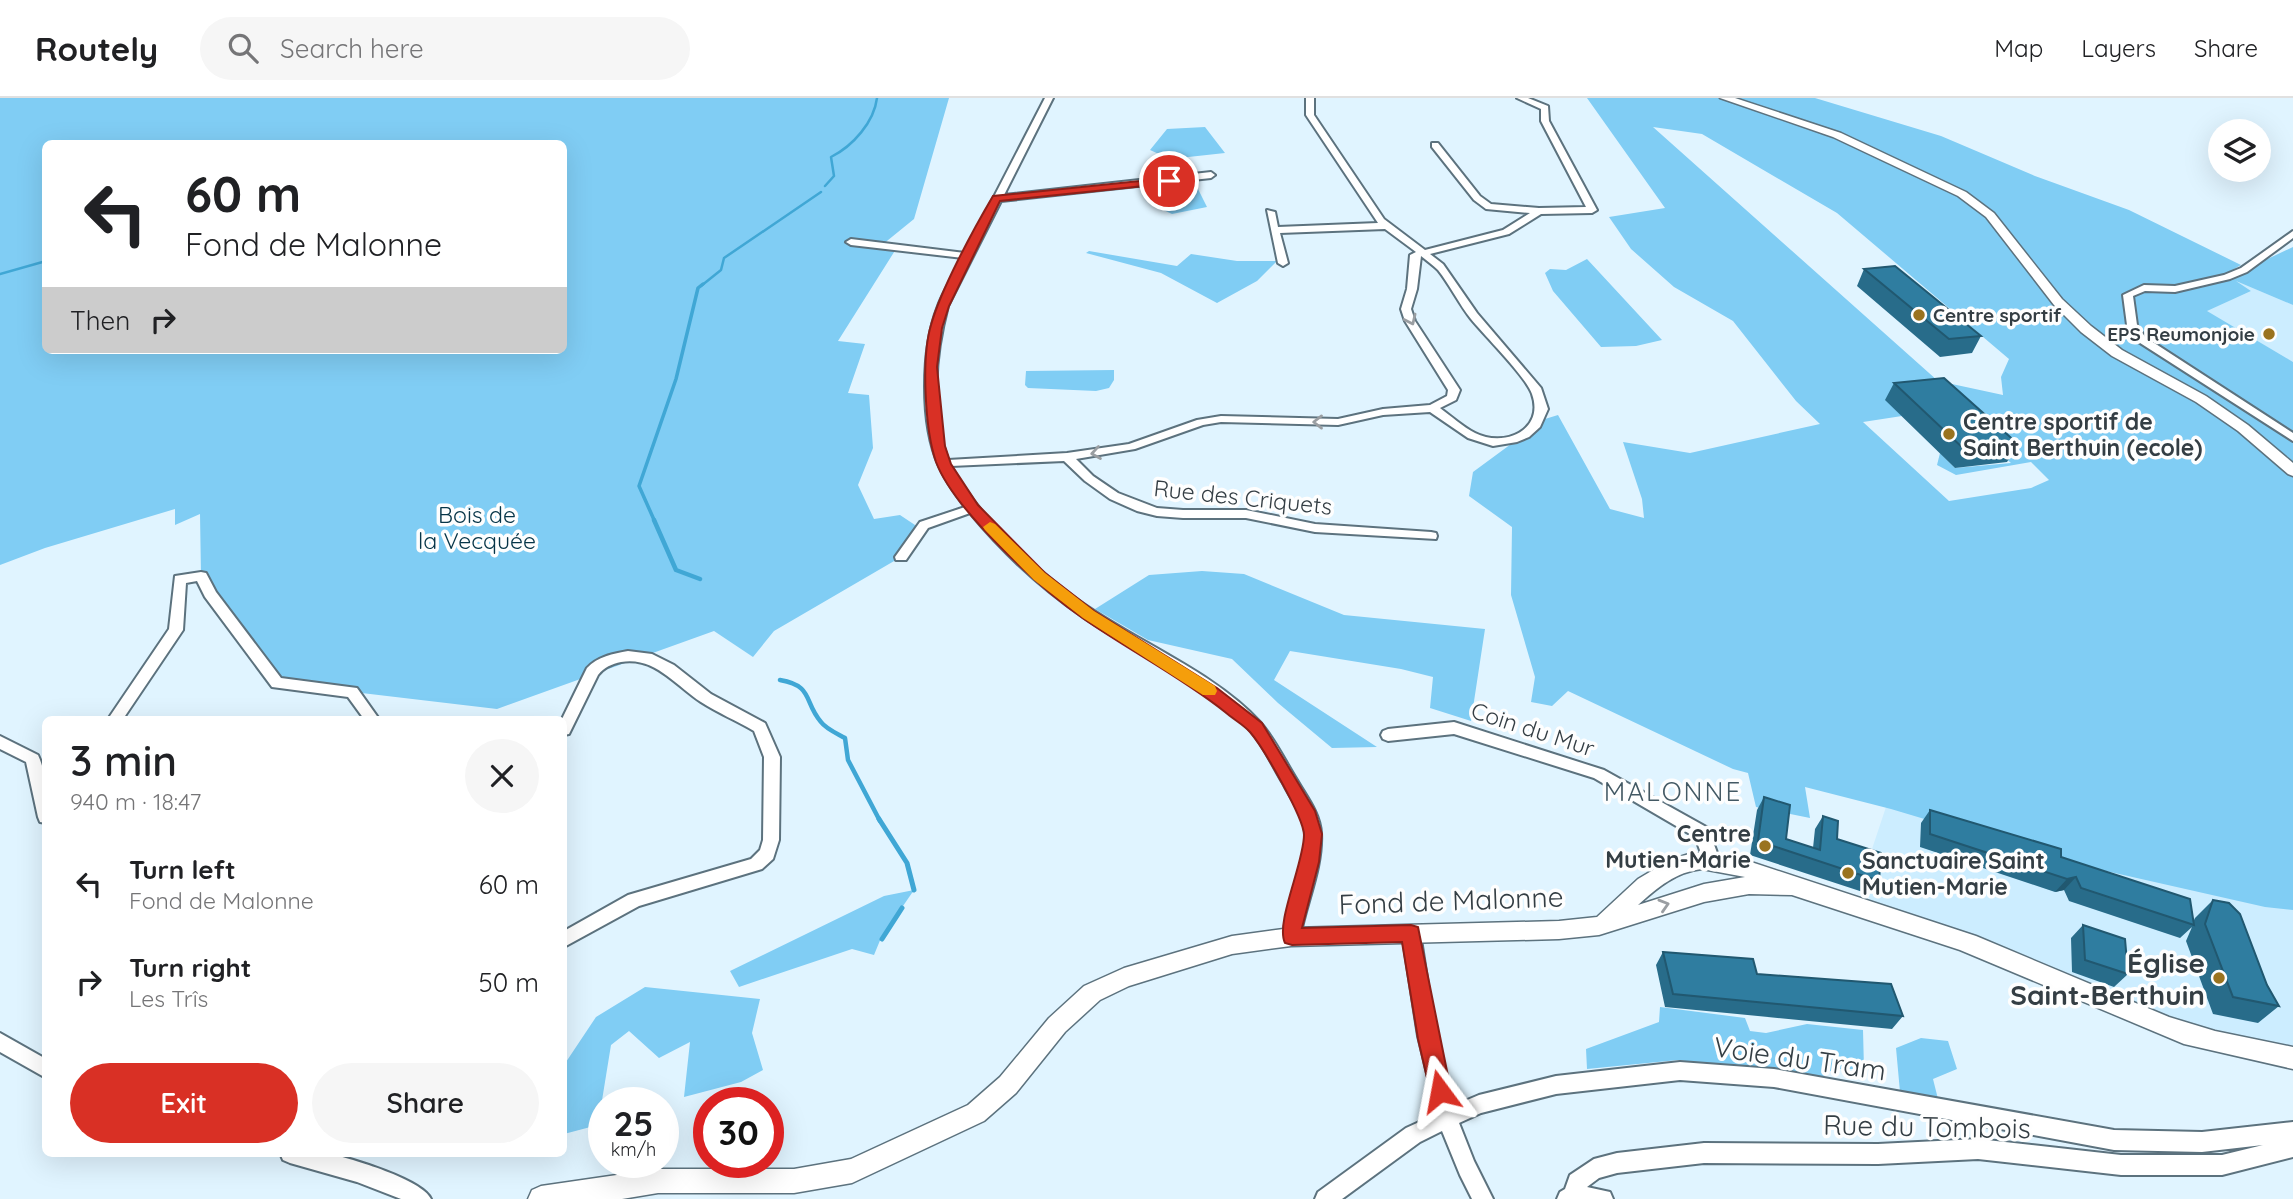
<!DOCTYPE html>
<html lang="en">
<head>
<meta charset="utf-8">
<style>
  :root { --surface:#fff; --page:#f6f6f6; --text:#202124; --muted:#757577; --line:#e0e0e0; --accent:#d93025 }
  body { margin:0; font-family:Quicksand,sans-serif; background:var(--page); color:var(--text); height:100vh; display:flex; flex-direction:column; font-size:26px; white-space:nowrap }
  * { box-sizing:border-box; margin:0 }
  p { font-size:23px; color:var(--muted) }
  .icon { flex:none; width:38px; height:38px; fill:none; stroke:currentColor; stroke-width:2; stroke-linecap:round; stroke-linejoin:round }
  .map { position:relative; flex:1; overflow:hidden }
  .drawer { position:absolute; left:42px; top:618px; width:525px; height:441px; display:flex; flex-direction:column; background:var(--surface); border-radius:10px; box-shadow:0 7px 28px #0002 }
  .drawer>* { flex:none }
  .top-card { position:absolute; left:42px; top:42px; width:525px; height:214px; border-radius:10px; box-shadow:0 7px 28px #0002; background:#fff; color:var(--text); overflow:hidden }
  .tools { position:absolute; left:2208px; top:21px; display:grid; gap:14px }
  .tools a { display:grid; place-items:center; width:63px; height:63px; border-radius:50%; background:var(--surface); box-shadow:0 7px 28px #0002; font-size:35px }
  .speed { position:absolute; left:588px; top:989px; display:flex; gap:14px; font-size:35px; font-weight:700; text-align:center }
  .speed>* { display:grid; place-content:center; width:91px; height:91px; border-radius:50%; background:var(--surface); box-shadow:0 7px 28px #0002; line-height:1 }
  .speed small { font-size:18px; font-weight:400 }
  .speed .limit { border:10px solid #d22; background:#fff; color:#111 }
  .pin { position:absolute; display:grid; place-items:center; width:60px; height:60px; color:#fff; margin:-30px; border:4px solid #fff; border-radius:50%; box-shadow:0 2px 7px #0007 }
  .me { position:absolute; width:77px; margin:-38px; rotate:347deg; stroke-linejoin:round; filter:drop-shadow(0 0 5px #0008) }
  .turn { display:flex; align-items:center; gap:24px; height:147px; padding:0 28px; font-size:32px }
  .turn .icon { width:91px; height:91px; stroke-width:2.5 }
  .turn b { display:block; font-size:49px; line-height:60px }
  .then { display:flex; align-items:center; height:66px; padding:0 28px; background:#0003; gap:14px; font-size:26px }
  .round { display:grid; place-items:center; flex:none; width:74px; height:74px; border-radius:37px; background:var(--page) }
  .summary { display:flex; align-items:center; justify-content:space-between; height:119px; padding:0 28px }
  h1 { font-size:42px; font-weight:600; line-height:52px }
  .button { display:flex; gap:14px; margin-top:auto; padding:14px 28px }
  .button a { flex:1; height:80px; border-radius:42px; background:var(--accent); color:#fff; font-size:28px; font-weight:600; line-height:80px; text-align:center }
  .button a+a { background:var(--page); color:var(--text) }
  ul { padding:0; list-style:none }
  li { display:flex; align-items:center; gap:21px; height:98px; padding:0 28px }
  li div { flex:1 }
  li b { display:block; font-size:26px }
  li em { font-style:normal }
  header { display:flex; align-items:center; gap:42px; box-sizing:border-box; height:98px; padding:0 35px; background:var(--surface); border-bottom:2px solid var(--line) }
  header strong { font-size:33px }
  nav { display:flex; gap:38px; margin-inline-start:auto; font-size:24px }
  .search { width:490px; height:63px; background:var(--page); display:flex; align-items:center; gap:18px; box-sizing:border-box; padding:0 24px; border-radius:38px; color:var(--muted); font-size:26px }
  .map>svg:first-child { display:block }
  .built { fill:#ccedff }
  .green { fill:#80cdf4; fill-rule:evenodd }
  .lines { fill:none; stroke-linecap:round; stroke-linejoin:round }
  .stream-far3 { stroke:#40a7d5; stroke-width:2.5 }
  .stream-far2 { stroke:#40a7d5; stroke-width:3.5 }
  .stream-far1 { stroke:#40a7d5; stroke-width:4.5 }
  .stream { stroke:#40a7d5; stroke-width:5 }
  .minor-casing { stroke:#5c727e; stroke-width:4 }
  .tertiary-casing { stroke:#5c727e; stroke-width:3 }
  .minor { fill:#fff; fill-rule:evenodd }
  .tertiary { fill:#fff; fill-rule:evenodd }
  .wall { fill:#286c8a }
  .shaded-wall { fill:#215870 }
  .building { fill:#2f7da0; stroke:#215870; stroke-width:2 }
  .oneway { stroke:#9a9ea2 }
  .route { fill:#d93025; stroke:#8d1f18; stroke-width:2 }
  .slow { fill:#f59e0b }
  .poi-dot { fill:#9a731f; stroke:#fefefe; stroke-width:2.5 }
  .labels { text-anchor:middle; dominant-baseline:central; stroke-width:7; stroke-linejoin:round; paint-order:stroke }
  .far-poi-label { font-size:19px; font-weight:bold; fill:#343e44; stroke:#fefefe; text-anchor:start }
  .poi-label { font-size:23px; font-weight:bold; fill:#343e44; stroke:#fefefe; text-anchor:start }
  .street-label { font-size:23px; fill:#343e44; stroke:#fefefe }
  .park-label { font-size:23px; fill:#063548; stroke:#fefefe }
  .quarter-label { font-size:26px; letter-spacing:2px; fill:#435964; stroke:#fefefe }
  .near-street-label { font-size:28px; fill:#343e44; stroke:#fefefe }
  .near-poi-label { font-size:28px; font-weight:bold; fill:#343e44; stroke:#fefefe; text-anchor:end }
</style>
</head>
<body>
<header>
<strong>Routely</strong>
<div class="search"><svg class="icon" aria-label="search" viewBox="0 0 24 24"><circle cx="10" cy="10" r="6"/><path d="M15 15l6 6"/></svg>Search here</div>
<nav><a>Map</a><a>Layers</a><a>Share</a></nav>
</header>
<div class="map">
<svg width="2293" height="1101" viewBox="0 0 2293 1101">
  <rect width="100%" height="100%" fill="#e0f4ff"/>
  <path class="built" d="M2227 179 2293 207V264L2206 213 2251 193Z
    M1887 706 2293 806V954L2241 944 2129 906 1870 802 1866 791 1868 763Z"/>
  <path class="green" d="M0 0H949L914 121 882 147 896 151 838 243 865 246 848 295 869 297 873 350 858 387 874 421 900 417 921 431 901 459 774 533 753 559 714 533 497 611 277 585 221 521 201 478 200 416 175 427V411L45 450 0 467ZM46 46H564V252H46Z
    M1587 0H1815L1941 38 2035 78 2129 112 2241 167 2222 178 2244 172 2293 149V207L2236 183 2251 193 2207 213 2293 264V812L2265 809 2075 766 1891 711 1805 689 1810 720 1756 709 1748 675 1733 671 1568 593 1552 608 1531 604 1535 579 1511 497 1512 429 1469 398 1473 374 1545 321 1558 317 1610 411 1644 420 1642 401 1623 344 1690 355 1820 326 1796 303 1733 223 1674 189 1631 151 1609 119 1665 110ZM1653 29 1702 36 1837 115 2009 261 2001 279 2003 297 1938 283ZM1934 297 2011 365 1955 370 1940 355 1937 367 1956 377 2031 364 2049 382 2031 390 1949 403 1863 324 1902 318 1886 302Z
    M1205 29 1225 55 1170 61 1150 52 1167 31Z
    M1195 85 1207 109 1172 116 1155 108 1165 96 1163 92Z
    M1089 153 1177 168 1191 156 1237 163H1277L1257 183 1217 205 1161 175 1086 155Z
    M1587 161 1662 242 1636 248 1601 249 1553 193 1545 175 1550 171 1566 172Z
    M1114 272V282L1109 290 1096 293 1028 290 1025 287 1026 273Z
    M1202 473 1244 476 1344 517 1485 531 1471 623 1430 610 1433 579 1401 571 1290 553 1274 582 1377 649 1332 650 1278 605 1232 561 1148 542 1095 511 1149 477Z
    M914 792 881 840 874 857 852 851 739 889 730 873 884 798Z
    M645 889 760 901 752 935 763 972 741 984 684 999 690 944 659 960 629 933 611 947 598 1027 564 1036V967L596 919Z
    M1660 909 1745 920 1750 933 1766 935 1807 926 1863 932 1864 971H1833L1820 981 1678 962 1587 971 1586 951 1659 924Z
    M1921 940 1948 943 1957 971 1933 981 1938 1001 1900 994 1896 950Z"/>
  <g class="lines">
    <path class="stream-far3" d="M825 88 834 78 831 59C853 48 874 24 877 0
      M0 176 46 163
      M701 188 721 172 724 160 821 94"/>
    <path class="stream-far2" d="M655 424 639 388 676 281 698 190 703 186"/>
    <path class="stream-far1" d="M654 422 676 472 700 481
      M780 582C814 588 803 603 821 624 826 631 838 636 845 640L848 662 880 723"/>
    <path class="stream" d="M879 721 907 765 914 792
      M882 841 902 810"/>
    <defs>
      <path id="minor" d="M1045 0H1053L1004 97 1211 74 1215 77 1211 80 1001 103 948 208C935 257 930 314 948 362L1067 355 1129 346 1197 322 1221 318 1338 321 1383 311 1430 307 1447 298 1448 292 1405 223 1401 211 1407 191 1410 157 1416 154 1385 131 1280 135 1288 165 1283 168 1278 165 1267 112 1275 114 1278 129 1378 125 1306 17V0H1314V17L1384 121 1425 152 1503 132 1530 115 1486 111 1474 102 1432 49V45H1438L1480 98 1491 106 1539 110 1586 109 1541 23V11L1517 0H1528L1548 8 1549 23 1597 112 1592 115 1541 116 1509 136 1430 156 1443 166 1477 215 1541 290 1548 311 1540 329 1529 339 1517 344 1493 348 1468 340 1430 314 1383 317 1338 327 1221 324 1203 327 1135 351 1076 361 1093 378 1118 395 1157 410 1183 412H1246L1315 426 1431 434 1436 435 1437 438 1436 441 1315 434 1246 420H1183L1157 418 1137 413 1110 401 1085 383 1064 363 951 368C980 420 1026 463 1074 499 1130 541 1214 573 1260 624 1275 641 1285 663 1297 682 1306 698 1320 715 1321 735 1323 770 1306 805 1300 839L1297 844 1291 846 1285 844 1282 839C1289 805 1307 771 1305 735 1304 717 1292 703 1284 687 1272 668 1263 645 1247 629 1201 582 1137 556 1083 519 1041 490 1003 455 970 415L928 430 906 462H896L895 459 920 424 965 409C955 396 945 382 939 368 920 326 921 251 938 208 944 192 954 176 963 160L851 147 846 144 851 141 965 155ZM1421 158C1427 163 1433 167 1438 172 1450 187 1459 206 1471 221 1484 237 1527 280 1532 296 1545 332 1504 350 1475 335 1463 329 1451 318 1440 310L1456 302 1460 292 1415 223 1411 211 1417 191Z
        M2293 133V140L2247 174 2230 181 2175 194 2145 193 2133 198 2137 227 2145 239 2293 335V343L2137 243 2127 227 2123 197 2144 187 2175 188 2224 177 2241 170Z
        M201 474 206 475 216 494 281 580 357 590 379 621H364L348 599 272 589 205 499 197 483 186 485 183 532 123 621H108L169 531 175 478Z
        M628 553 652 556 674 567 711 596 765 625 780 659 779 742 773 761 762 771 639 808 564 849V833L628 797 751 761 760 752 763 742 764 659 754 633C737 623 718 615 701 604 676 588 655 558 621 564 612 566 604 569 598 577L569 636 564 637 562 621 587 570C598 558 613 556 628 553Z
        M1454 624 1604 672 1708 730 1720 763 1718 768 1712 770 1706 768 1695 739 1594 680 1454 636 1388 643 1383 641 1381 637 1383 633 1388 631Z
        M0 638 38 657C48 678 46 703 46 725L40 724 38 719 26 664 0 651Z
        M1411 828 1417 830 1420 835 1436 938 1453 1008 1479 997 1556 978 1680 964 1774 971 2114 1032 2202 1034 2293 1024V1059L2222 1077H2121L1978 1061 1878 1066 1704 1065 1617 1075 1599 1080 1587 1089 1610 1094 1613 1101H1557L1560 1094 1565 1091 1570 1077 1594 1061 1617 1055 1704 1045 1878 1046 1978 1041 2121 1057H2222L2263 1047 2202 1054 2114 1052 1774 989 1680 982 1556 996 1481 1015 1459 1025 1474 1063 1493 1101H1472L1460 1077 1442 1033 1420 1044 1342 1101H1315L1318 1094 1406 1030 1437 1016 1418 938 1402 835 1405 830Z
        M0 935 46 961V980L0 954Z
        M280 1055C296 1055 314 1053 329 1056 351 1060 423 1082 431 1101H401L357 1084 290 1065 283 1062Z"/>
      <path id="tertiary" d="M1720 0H1735L1841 35 1966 94 1994 115 2062 201 2091 228 2122 252 2206 298 2248 327 2293 365V378L2288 376 2238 333 2196 304 2112 258 2081 234 2054 207 1986 119 1958 98 1833 39Z
        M1716 755 1742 761 1976 838 2169 919 2215 933 2293 949V971L2184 946 1960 852 1792 797 1749 796 1704 804 1599 837 1559 841 1291 848 1232 856 1129 888 1100 902 1065 934 1016 995 984 1023 852 1085 794 1095H658L622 1101H528L532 1092 541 1088 658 1071H794L851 1061 968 1007 1000 979 1049 920 1084 888 1124 870 1232 838 1291 830 1559 823 1597 819 1638 781 1670 762 1689 756ZM1702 771 1745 779 1704 786 1638 807C1658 789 1676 774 1702 771Z"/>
    </defs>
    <use href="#minor" class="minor-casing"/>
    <use href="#tertiary" class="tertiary-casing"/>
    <use href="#minor" class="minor"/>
    <use href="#tertiary" class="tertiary"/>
  </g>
  <path class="wall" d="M1864 171 1981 238 1972 255 1940 259 1857 188Z
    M1894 285 2018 346 2007 364 1955 370 1885 302Z
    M1764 699 1786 741 1813 750 1815 731 1823 718 1837 741 1879 783 1869 796 1750 757 1757 712Z
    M1930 712 2061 759 2193 824 2195 820 2213 802 2267 887 2279 908 2258 925 2213 916 2186 843 2192 829 2180 840 2069 803 2064 792 2055 794 1920 749 1921 725Z
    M2083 827 2128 876 2114 889 2072 874 2071 840Z
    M1663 854 1757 876 1903 918 1892 931 1665 909 1656 867Z"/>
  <path class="shaded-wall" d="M2076 779 2064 792 2055 794 2067 781Z"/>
  <path class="building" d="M1895 168 1981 238 1949 241 1864 171Z
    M1944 280 2018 346 1965 352 1894 285Z
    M1764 699 1790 707 1786 741 1820 752 1823 718 1838 723 1837 741 1881 755 1879 783 1758 743Z
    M1930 712 2061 751V759L2190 801 2194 827 2081 790 2076 779 2067 781 1930 736Z
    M2213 802 2229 805 2240 816 2267 887 2279 908 2233 899 2205 826Z
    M2083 827 2125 841 2128 876 2085 862Z
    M1663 854 1753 861 1757 876 1891 886 1903 918 1673 896Z"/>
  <defs><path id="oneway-chevron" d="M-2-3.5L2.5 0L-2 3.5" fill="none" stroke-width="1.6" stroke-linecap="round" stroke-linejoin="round" transform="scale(1.75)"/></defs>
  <g class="oneway">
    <use href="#oneway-chevron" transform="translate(1411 222) rotate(65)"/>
    <use href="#oneway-chevron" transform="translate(1318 324) rotate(180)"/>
    <use href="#oneway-chevron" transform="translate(1096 355) rotate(171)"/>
    <use href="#oneway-chevron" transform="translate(1664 807) rotate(-17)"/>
  </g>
  <path class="route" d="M1169 80H1173V85L1000 103 949 208 942 230 937 269 945 348 951 366 978 407 1045 475 1094 513 1217 590 1262 625 1315 713 1322 736 1319 764 1302 830 1411 827 1418 829 1451 993 1448 1001 1440 1004 1433 1001 1430 993 1418 941 1402 844 1292 847 1285 845C1275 825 1304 765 1304 737 1304 720 1263 649 1250 634 1244 627 1233 621 1225 614 1181 579 1130 553 1084 521 1041 491 954 412 936 364 925 332 921 260 931 227 941 191 973 132 993 98Z"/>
  <path class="slow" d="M990 424 995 426 1045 475 1094 513 1215 588 1217 593 1215 597H1203L1083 520 1034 482 985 432 983 429Z"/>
  <g class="poi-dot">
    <circle cx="1919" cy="217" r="7"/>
    <circle cx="2269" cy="236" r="7"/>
    <circle cx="1949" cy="336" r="7"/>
    <circle cx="1765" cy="748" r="7"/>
    <circle cx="1848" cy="775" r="7"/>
    <circle cx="2219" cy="880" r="7"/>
  </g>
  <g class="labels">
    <g class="far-poi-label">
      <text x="1933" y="217">Centre sportif</text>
      <text x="2255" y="236" text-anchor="end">EPS Reumonjoie</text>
    </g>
    <g class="poi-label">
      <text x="1963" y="323">Centre sportif de<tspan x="1963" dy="26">Saint Berthuin (ecole)</tspan></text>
      <text x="1751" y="735" text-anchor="end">Centre<tspan x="1751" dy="26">Mutien-Marie</tspan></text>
      <text x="1862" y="762">Sanctuaire Saint<tspan x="1862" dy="26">Mutien-Marie</tspan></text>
    </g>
    <g class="street-label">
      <text transform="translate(1243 399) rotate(6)">Rue des Criquets</text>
      <text transform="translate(1533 631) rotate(18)">Coin du Mur</text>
    </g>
    <g class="park-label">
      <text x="477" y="416">Bois de<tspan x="477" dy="26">la Vecquée</tspan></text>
    </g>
    <g class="quarter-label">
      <text x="1673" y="693">MALONNE</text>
    </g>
    <g class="near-street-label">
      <text transform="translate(1451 802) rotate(-2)">Fond de Malonne</text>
      <text transform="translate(1800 960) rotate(8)">Voie du Tram</text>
      <text transform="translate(1927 1028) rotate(1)">Rue du Tombois</text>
    </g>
    <g class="near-poi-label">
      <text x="2205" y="864">Église<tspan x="2205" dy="32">Saint-Berthuin</tspan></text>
    </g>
  </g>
</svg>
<div class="tools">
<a><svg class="icon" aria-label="layers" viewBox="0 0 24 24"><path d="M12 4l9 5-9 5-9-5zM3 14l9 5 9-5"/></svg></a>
</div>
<div class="speed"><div>25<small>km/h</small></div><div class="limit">30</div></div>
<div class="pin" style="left:1169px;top:83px;background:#d93025"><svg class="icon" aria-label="arrive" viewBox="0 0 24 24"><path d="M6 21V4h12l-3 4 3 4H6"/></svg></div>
<svg class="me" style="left:1440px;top:993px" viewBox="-20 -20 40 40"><path d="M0-17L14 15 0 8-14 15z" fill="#d93025" stroke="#fff" stroke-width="4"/></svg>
<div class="top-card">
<div class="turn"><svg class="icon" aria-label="left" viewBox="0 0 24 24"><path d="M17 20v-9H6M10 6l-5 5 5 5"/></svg><div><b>60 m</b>Fond de Malonne</div></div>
<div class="then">Then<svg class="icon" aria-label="right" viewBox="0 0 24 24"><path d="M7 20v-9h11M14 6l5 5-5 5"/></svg></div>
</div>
<section class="drawer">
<div class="summary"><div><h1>3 min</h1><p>940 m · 18:47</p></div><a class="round"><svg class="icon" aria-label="close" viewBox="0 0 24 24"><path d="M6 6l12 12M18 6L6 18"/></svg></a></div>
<ul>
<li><svg class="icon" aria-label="left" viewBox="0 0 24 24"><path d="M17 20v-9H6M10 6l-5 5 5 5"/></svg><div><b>Turn left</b><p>Fond de Malonne</p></div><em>60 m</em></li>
<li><svg class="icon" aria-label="right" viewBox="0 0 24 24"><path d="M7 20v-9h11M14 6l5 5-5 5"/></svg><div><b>Turn right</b><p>Les Trîs</p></div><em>50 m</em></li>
</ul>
<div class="button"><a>Exit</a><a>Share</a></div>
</section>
</div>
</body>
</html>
